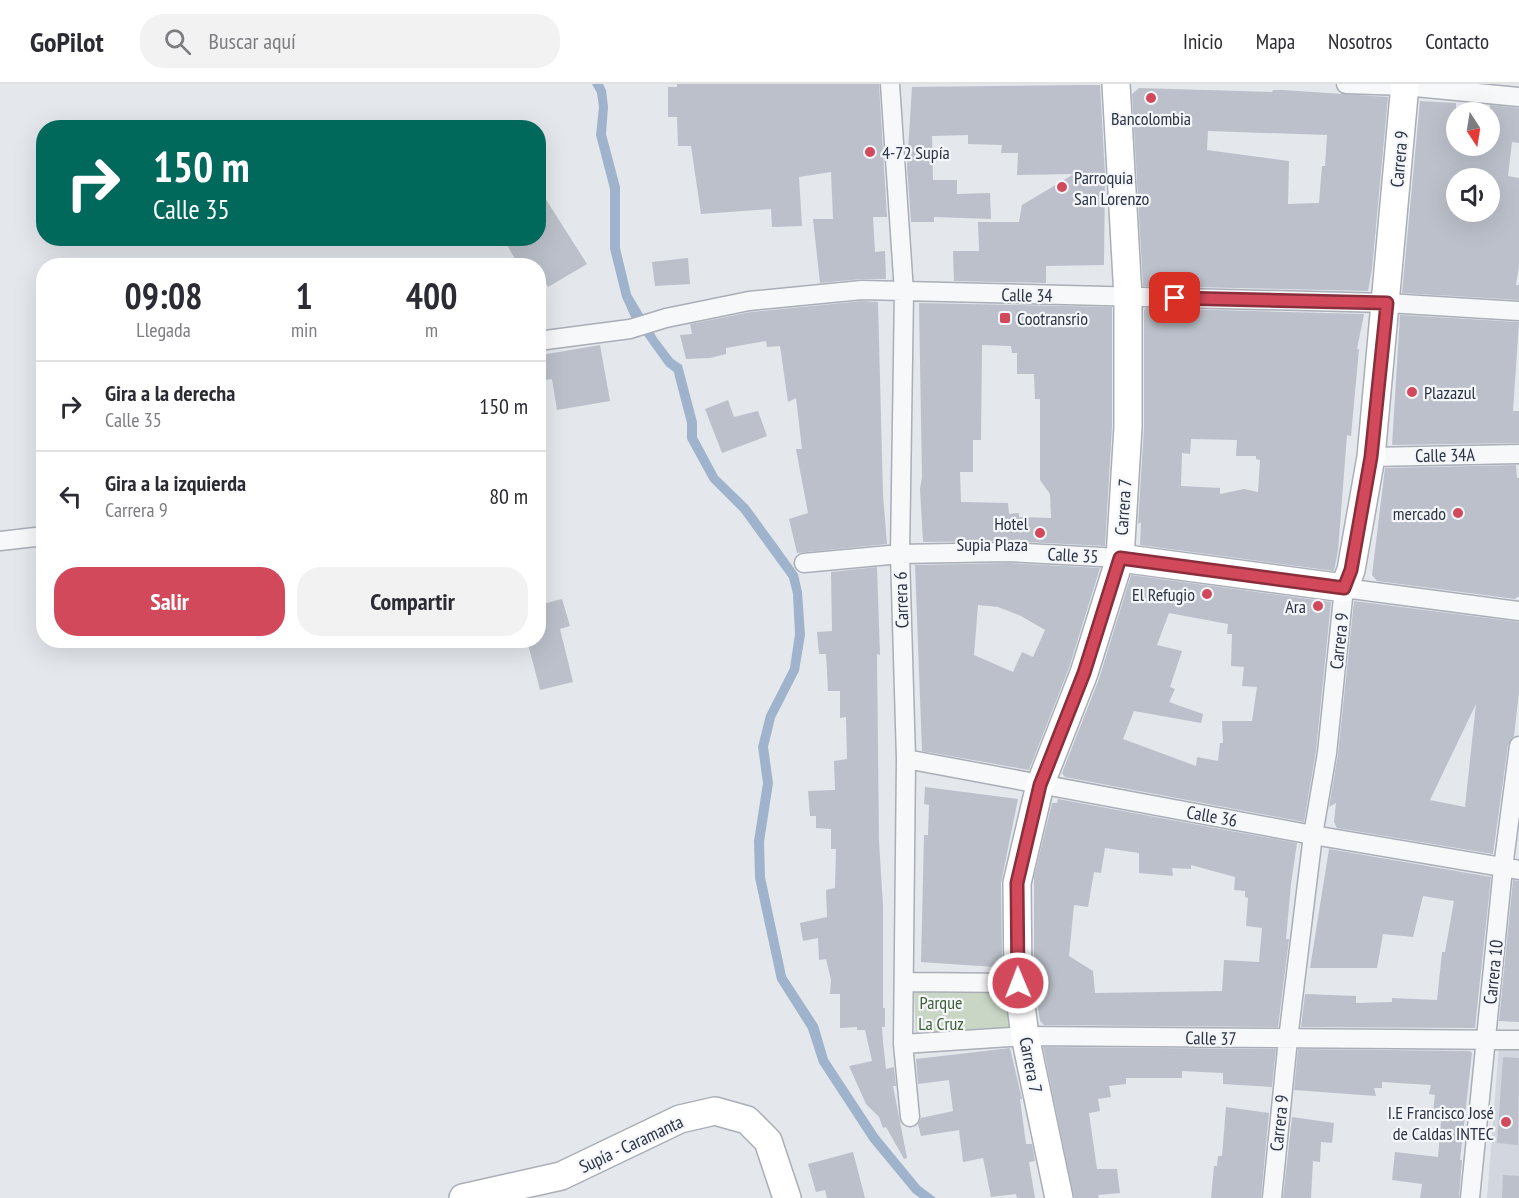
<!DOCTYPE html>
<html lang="es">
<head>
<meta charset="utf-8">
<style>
  :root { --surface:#fff; --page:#f2f2f3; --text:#2b2b33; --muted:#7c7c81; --line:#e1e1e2; --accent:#d1495b }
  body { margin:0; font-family:"PT Sans Narrow",sans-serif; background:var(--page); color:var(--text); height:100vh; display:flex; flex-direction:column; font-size:22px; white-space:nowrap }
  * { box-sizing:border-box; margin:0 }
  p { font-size:20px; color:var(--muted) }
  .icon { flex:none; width:33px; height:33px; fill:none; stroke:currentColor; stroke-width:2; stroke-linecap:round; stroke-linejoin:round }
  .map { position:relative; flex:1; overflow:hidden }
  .details { position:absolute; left:36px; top:174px; width:510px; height:390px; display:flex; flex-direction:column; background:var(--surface); border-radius:24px; box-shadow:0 6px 24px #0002 }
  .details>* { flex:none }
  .guide { position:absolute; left:36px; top:36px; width:510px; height:126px; border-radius:24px; box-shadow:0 6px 24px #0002; background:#00695c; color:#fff; overflow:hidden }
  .needle { width:39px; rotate:168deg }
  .buttons { position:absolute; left:1446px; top:18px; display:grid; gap:12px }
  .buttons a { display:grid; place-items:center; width:54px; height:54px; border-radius:50%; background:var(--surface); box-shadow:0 6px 24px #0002; font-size:30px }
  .pin { position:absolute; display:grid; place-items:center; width:51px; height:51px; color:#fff; margin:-26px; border-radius:12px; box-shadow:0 3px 9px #0006 }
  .me { position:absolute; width:66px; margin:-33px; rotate:359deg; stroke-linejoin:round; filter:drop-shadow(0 0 4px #0008) }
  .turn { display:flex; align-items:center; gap:21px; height:126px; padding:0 18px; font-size:27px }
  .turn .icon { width:78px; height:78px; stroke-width:2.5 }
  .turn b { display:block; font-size:42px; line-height:51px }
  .eta { display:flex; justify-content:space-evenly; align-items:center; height:102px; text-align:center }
  .eta b { font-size:36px; font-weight:800; line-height:42px }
  .action { display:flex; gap:12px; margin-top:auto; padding:12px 18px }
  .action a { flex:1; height:69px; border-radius:24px; background:var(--accent); color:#fff; font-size:24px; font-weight:800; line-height:69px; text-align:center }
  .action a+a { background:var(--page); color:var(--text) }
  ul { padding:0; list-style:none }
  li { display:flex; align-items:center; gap:18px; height:90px; padding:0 18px; border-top:2px solid var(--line) }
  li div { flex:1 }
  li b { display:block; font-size:22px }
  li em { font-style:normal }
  header { display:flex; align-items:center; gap:36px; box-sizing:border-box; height:84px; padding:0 30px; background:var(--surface); border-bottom:2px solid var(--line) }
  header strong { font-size:28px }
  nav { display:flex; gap:33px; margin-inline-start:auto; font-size:21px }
  .search { width:420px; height:54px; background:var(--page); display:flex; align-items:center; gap:15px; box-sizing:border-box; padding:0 21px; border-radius:24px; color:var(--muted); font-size:22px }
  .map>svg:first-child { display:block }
  .built { fill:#d2d6de }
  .green { fill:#c9d6c5 }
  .water { fill:#9fb4cc }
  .building { fill:#bbc0ca; fill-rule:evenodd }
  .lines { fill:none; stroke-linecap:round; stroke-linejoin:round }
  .street-casing { stroke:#a9aeb7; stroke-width:21 }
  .secondary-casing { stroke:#a9aeb7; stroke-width:30 }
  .street { stroke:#f7f8fa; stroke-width:18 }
  .secondary { stroke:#fff; stroke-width:27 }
  .route-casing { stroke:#882f3b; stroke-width:15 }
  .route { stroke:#d1495b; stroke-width:10 }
  .poi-dot { fill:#d1495b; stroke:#f4f6f9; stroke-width:2 }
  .labels { text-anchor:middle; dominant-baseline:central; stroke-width:4.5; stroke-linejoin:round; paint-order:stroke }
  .poi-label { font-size:18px; fill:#2b3445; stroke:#f4f6f9; text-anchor:end }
  .street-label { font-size:18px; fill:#2b3445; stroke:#f4f6f9 }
  .park-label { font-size:18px; fill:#3f6138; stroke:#f4f6f9 }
</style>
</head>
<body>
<header>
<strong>GoPilot</strong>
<div class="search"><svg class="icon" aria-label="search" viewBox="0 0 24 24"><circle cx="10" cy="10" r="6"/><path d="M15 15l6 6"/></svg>Buscar aquí</div>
<nav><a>Inicio</a><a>Mapa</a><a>Nosotros</a><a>Contacto</a></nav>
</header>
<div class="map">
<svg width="1519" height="1114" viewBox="0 0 1519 1114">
  <rect width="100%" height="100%" fill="#e4e7ec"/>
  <path class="built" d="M1499 961 1519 962V1114H1487Z"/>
  <path class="green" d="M914 902 1012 903 1020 949 916 955Z"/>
  <path class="water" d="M592 0H603L606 6 608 23 606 50 620 103V164L631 210 657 254 673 275 682 281 697 338V353L718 392 748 421 778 462 798 490 802 508 805 551 799 587 775 634 768 663 773 699 764 758 765 793 786 892 818 941 828 975 878 1051 920 1102 936 1114H920L913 1109 870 1057 819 979 808 945 777 896 755 794 754 757 763 699 758 663 766 631 790 584 795 550 793 510 789 494 770 468 741 428 710 397 687 355V339L675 293 674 288 666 282 631 233 622 213 610 165V105L596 51 599 23 597 9Z"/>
  <path class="building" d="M677 0H879L887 133H873L875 168 885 167 886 195H861L820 199 813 135H833L831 88 799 93 802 142 772 143 771 125 701 130 691 62H678L677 33H668V3H677Z
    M1082 1H1100L1105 90 1104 181 1046 182V199L954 197 953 167H979L978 138H1019L1022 121 1074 90 1017 91 1018 69H1001L1002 61 968 60V51L932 52 933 96H957V110L990 109 991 135 934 133V138H911L907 83 912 3Z
    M1139 4 1272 8 1273 6H1282L1388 13 1372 185 1368 207 1143 202 1132 10ZM1208 47 1327 51 1325 82H1322L1319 119 1288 120 1289 77 1207 66Z
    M1420 17 1456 19V62H1490V21L1519 24V59L1512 58 1508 92 1519 94V182L1516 201H1519V216L1402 209ZM1456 94H1490V128H1456Z
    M538 103 587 180 548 203 538 187V182H519L503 154H538Z
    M688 174 690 200 655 202 652 178Z
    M862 217 878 218 883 411 887 460 797 469 789 435 808 429 796 365H802L796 314 788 318 780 262 767 263 766 257 726 264V270L710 274 686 275 680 251 692 250 690 240 751 228Z
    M919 219 1112 223V343L1105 462 1008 457 923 458 920 405 922 393ZM982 261 1011 262 1012 269H1017V290H1034L1035 315H1040V396L1050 410 1051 434 1019 433V429L1009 430 1008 419 961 418 960 388H973V356H981Z
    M1146 224 1364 230 1357 265H1359L1351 352 1347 351 1338 467 1334 487 1140 461 1141 438 1138 440 1144 344V226ZM1191 355 1237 356 1236 372H1256V375L1260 376 1258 408 1244 405 1220 410V404L1181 402 1182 369 1190 370Z
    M1400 231 1519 238 1513 327H1519V359L1392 361Z
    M600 261 610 317 557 326 552 295 545 296 541 271Z
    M728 316 734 333 758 327 767 352 722 369 705 325Z
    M1516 381 1517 394H1519V512L1515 515 1377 497 1372 491 1385 384Z
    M1008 479 1100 484 1069 584 1029 686 922 667 915 481ZM978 521 998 523 1021 532 1045 546 1033 573 1022 568 1013 588 974 571Z
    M877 483 880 571 877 570 879 757 883 822V924H885V943H882L883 958 886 985 894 983 896 1002H893L907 1074 904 1075 886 1043 883 1044 879 1033 866 1020 849 982 872 977 865 946H857V943L840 944V910H830L831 896 826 875 819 876 818 854 803 857 800 839 827 833 826 806 835 804 836 765H831V745L816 744V732H810L808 707 835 706 834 677 847 675 846 633 840 634V607H828L826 570H819L817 548 832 547 831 488Z
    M1131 491 1331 518 1316 667 1304 738 1065 693 1062 689 1099 595ZM1169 529 1228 540 1227 550H1232L1231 582 1244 583 1242 602 1257 603 1252 637H1222L1223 659H1220L1218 677 1197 673 1196 682 1123 655 1134 627 1201 639 1203 630 1169 618 1175 605 1170 603 1182 567 1157 561Z
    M562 515 570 542 560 545 573 598 540 606 527 556H538V521Z
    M1354 517 1519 538V608L1514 652 1508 661 1493 770 1337 744 1334 738 1336 719 1329 723 1338 670ZM1476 620 1465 723 1430 716Z
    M925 703 1018 715 1001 799 1002 876 994 883 921 878 924 751H928L929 721 924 720Z
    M1058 715 1297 759 1291 800 1286 855H1289L1278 943 1044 941 1040 937 1034 898V793L1052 719H1057ZM1105 764 1139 769V789L1173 792 1172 784 1191 785V781L1235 793 1234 806 1245 807V813L1248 814 1246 842 1262 844 1259 878 1224 876 1222 907 1095 909 1093 887 1069 872 1074 821 1088 823 1094 788 1101 789Z
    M1329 765 1491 793 1475 944 1301 943 1305 910 1356 912V919L1392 918V914L1437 916 1442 868H1445L1454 817 1423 812 1413 853 1383 850 1377 884H1310Z
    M1513 796 1519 797V938L1499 937Z
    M1043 963 1276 965 1272 1003 1223 1000V989L1182 987V994H1126V1000L1109 1002 1111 1013 1098 1015 1100 1027 1089 1029 1097 1085H1117L1120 1109 1098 1111 1099 1114H1074Z
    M1010 964 1022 1015H1020L1026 1060H1032L1035 1077 1029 1078 1035 1114H1017L1016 1110 991 1113 983 1074 963 1078 959 1046 921 1052 918 1040 921 1034 953 1027 949 996 918 1000 916 975Z
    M1298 965 1470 967 1472 969 1460 1076H1462L1459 1114H1420L1422 1100 1392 1096 1395 1068 1438 1073 1441 1037 1432 1036 1435 1011 1429 1010 1431 1001 1382 998V1004H1374L1376 1012 1294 1006Z
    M1503 973 1519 974 1518 1061 1497 1059Z
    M1226 1023 1269 1029 1261 1114H1211L1214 1082H1217L1218 1072H1222Z
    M1292 1033 1334 1039 1332 1059 1321 1058 1320 1078 1313 1077 1311 1114H1283Z
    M853 1068 865 1114H827L825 1106 816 1108 808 1080Z
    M1503 1091 1519 1092V1114H1502Z"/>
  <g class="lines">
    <defs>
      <path id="street" d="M890 0 904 208 900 470 906 675 903 960 910 1033
        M1346 0 1405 2 1519 13
        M538 257 630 245 666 234 749 217 862 206 1387 219 1519 227
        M1371 373 1519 370
        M0 457 44 452
        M804 479 900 470 1008 468 1120 474
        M906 675 1313 751 1519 786
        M905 898 1018 899
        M903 960 1025 952 1519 956
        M1272 1114 1288 955 1313 751 1327 669 1344 504 1519 527
        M1470 1114 1503 784 1519 662"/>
      <path id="secondary" d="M1120 474 1344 504 1351 486 1371 373 1405 0
        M463 1114 561 1092 680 1035 715 1027 747 1036 768 1057 787 1114
        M1059 1114 1025 952 1018 899 1017 799 1040 701 1084 589 1120 474 1128 343V213L1116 0"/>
    </defs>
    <use href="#street" class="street-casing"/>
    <use href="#secondary" class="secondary-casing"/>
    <use href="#street" class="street"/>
    <use href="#secondary" class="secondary"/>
  </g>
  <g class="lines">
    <defs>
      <path id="route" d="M1018 899 1017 799 1040 701 1084 589 1120 474 1344 504 1351 486 1371 373 1387 219 1175 214"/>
    </defs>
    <use href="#route" class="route-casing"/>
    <use href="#route" class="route"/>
  </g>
  <g class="poi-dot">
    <circle cx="1151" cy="14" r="6"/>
    <circle cx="870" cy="68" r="6"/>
    <circle cx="1062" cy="103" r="6"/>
    <rect x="999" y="228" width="12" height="12" rx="3"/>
    <circle cx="1412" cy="308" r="6"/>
    <circle cx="1458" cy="429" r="6"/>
    <circle cx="1040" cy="449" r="6"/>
    <circle cx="1207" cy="510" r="6"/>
    <circle cx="1318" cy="522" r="6"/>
    <circle cx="1506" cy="1038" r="6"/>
  </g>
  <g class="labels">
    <g class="poi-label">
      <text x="1151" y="34" text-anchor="middle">Bancolombia</text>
      <text x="882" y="68" text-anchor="start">4-72 Supía</text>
      <text x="1074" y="93" text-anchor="start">Parroquia<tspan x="1074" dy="21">San Lorenzo</tspan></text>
      <text x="1017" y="234" text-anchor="start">Cootransrio</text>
      <text x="1424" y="308" text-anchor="start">Plazazul</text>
      <text x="1446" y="429">mercado</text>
      <text x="1028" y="439">Hotel<tspan x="1028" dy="21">Supia Plaza</tspan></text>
      <text x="1195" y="510">El Refugio</text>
      <text x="1306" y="522">Ara</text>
      <text x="1494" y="1028">I.E Francisco José<tspan x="1494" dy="21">de Caldas INTEC</tspan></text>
    </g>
    <g class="street-label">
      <text transform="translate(1399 75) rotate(-85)">Carrera 9</text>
      <text transform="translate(1027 211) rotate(1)">Calle 34</text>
      <text transform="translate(1445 371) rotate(-1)">Calle 34A</text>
      <text transform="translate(1123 423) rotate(-86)">Carrera 7</text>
      <text transform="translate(1073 471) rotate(3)">Calle 35</text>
      <text transform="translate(901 516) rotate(-92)">Carrera 6</text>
      <text transform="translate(1339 557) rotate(-84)">Carrera 9</text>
      <text transform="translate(1212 732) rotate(10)">Calle 36</text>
      <text transform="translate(1493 888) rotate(-84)">Carrera 10</text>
      <text transform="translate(1211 954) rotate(1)">Calle 37</text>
      <text transform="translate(1031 981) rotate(79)">Carrera 7</text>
      <text transform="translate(1279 1039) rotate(-84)">Carrera 9</text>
      <text transform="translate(631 1060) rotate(-25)">Supía - Caramanta</text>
    </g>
    <g class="park-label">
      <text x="941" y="918">Parque<tspan x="941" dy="21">La Cruz</tspan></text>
    </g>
  </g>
</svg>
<div class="buttons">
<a><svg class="needle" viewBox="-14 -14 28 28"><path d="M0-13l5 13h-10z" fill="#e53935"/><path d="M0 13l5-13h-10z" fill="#7c7c81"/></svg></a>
<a><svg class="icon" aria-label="sound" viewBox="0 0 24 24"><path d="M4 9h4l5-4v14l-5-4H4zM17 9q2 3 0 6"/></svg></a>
</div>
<div class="pin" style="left:1175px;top:214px;background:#d93025"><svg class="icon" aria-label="arrive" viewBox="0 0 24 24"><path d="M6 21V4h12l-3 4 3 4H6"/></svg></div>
<svg class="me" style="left:1018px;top:899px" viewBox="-20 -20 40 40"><circle r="17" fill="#d1495b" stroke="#fff" stroke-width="3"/><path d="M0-11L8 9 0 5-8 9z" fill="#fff"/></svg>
<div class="guide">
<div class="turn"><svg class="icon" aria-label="right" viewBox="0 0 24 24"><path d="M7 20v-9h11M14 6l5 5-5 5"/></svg><div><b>150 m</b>Calle 35</div></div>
</div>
<section class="details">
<div class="eta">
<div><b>09:08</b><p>Llegada</p></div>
<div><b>1</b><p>min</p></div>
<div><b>400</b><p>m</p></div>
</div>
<ul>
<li><svg class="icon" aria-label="right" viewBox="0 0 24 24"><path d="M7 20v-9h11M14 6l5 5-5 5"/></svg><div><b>Gira a la derecha</b><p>Calle 35</p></div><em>150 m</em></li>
<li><svg class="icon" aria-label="left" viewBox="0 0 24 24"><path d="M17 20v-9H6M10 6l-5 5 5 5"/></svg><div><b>Gira a la izquierda</b><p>Carrera 9</p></div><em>80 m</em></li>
</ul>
<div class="action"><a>Salir</a><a>Compartir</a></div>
</section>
</div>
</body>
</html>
